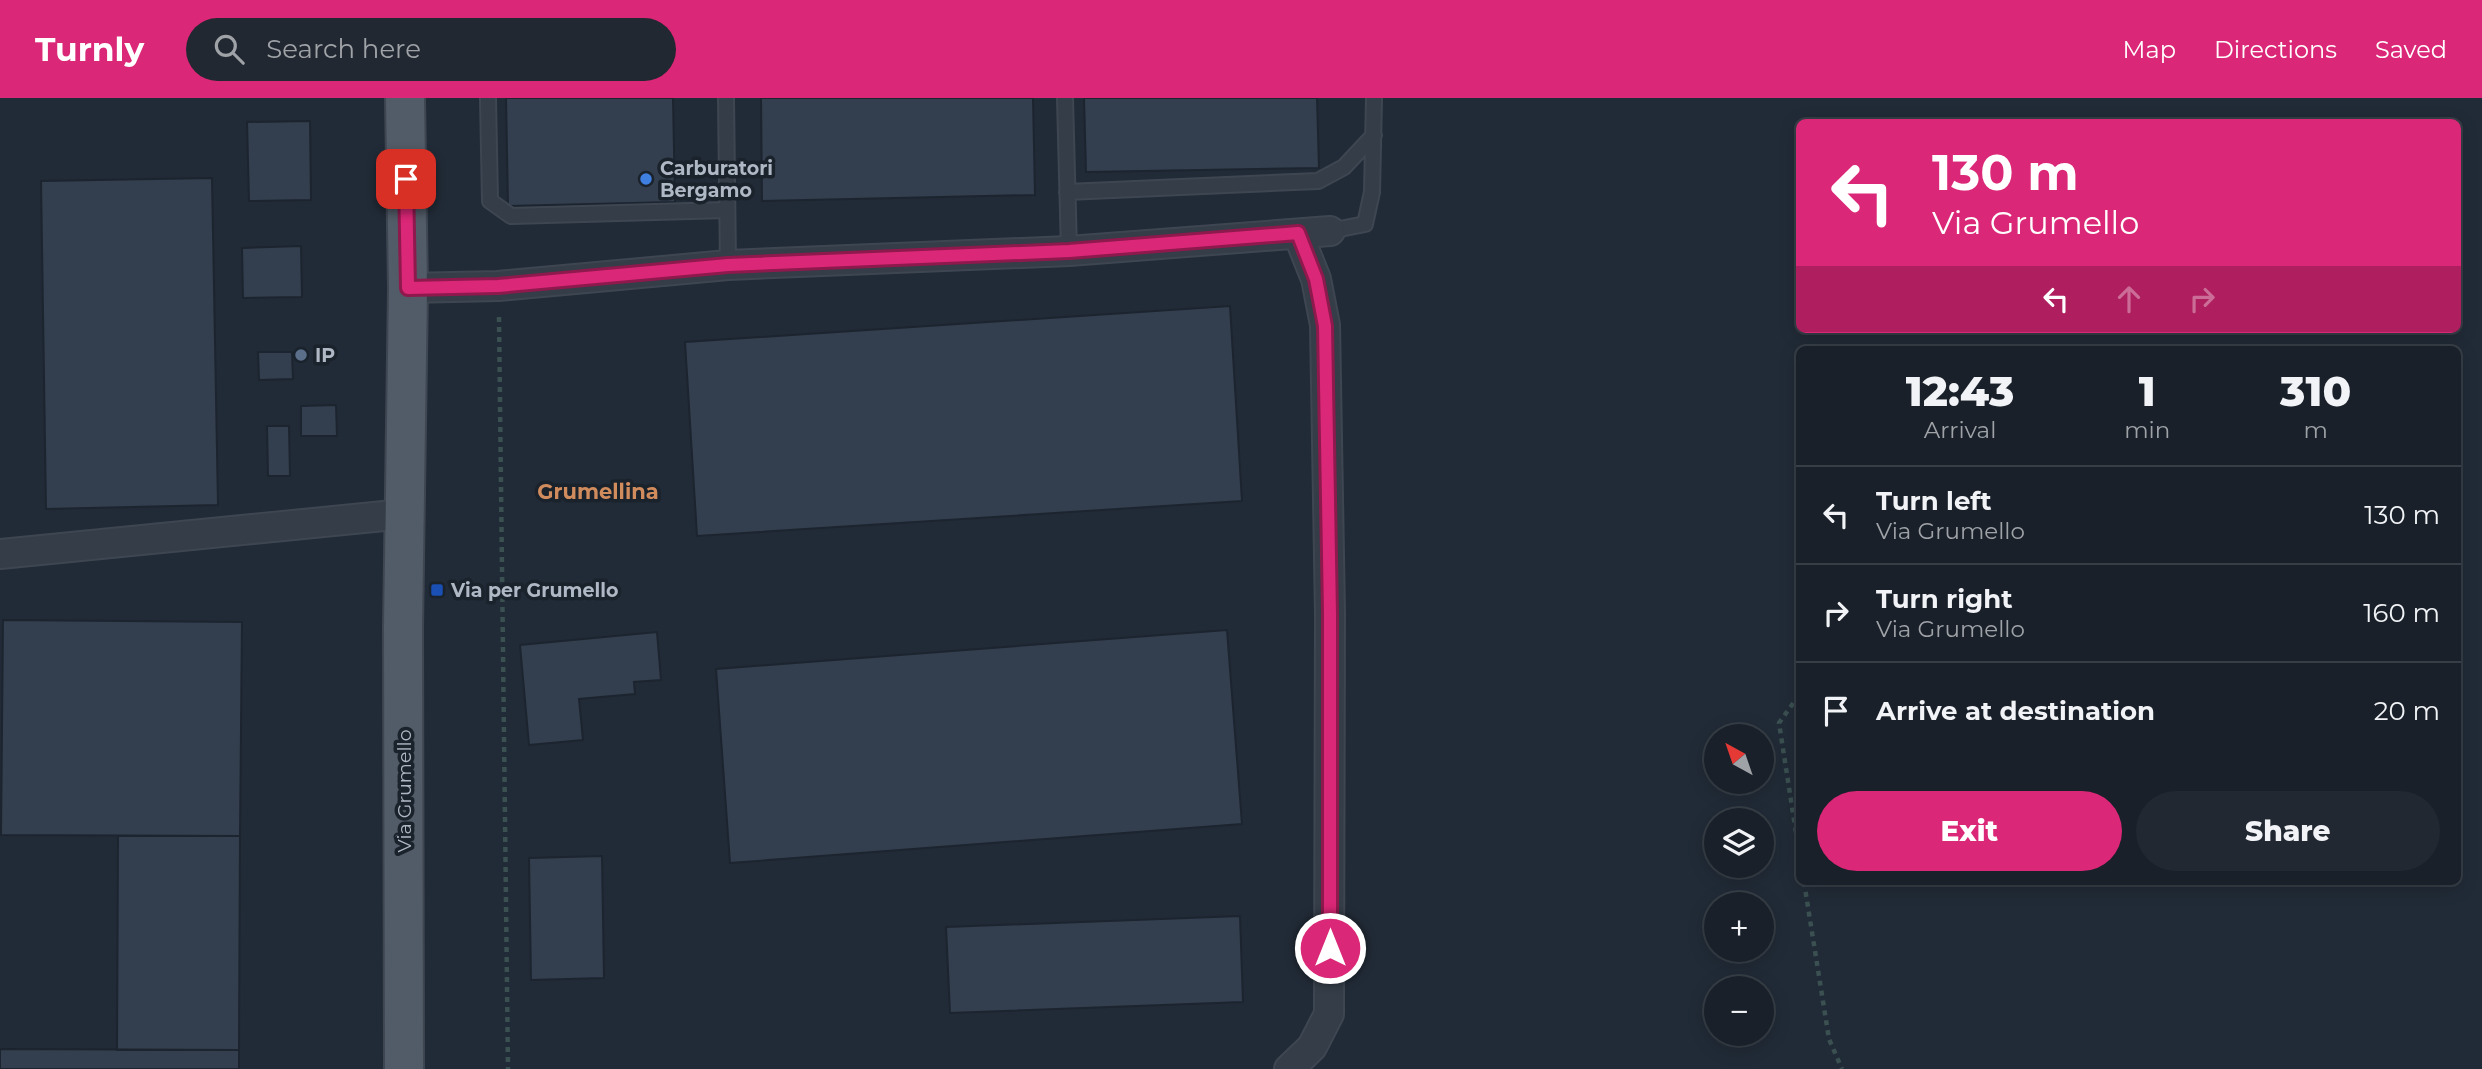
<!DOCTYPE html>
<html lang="en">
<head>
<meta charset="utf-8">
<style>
  :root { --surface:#192029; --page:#222831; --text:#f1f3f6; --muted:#9fa3a8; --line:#373e46; --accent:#db2777 }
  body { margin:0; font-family:Montserrat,sans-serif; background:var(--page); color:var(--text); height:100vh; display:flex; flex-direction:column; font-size:26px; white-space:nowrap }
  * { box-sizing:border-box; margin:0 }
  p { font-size:23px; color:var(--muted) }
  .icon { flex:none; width:38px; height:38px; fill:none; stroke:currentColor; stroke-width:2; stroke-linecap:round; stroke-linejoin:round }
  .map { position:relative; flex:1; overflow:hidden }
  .panel { position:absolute; left:1796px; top:248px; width:665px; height:539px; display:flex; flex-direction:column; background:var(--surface); border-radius:10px; box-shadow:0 4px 18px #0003,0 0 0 2px var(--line) }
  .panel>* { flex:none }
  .guide { position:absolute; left:1796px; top:21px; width:665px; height:214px; border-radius:10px; box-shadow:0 4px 18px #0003,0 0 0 2px var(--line); background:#db2777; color:#fff; overflow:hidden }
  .needle { width:46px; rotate:320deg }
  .buttons { position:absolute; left:1704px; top:626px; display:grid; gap:14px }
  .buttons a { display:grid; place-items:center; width:70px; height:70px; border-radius:50%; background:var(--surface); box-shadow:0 4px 18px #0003,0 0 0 2px var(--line); font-size:35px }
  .pin { position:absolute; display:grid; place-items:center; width:60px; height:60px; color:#fff; margin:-30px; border-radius:14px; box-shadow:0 4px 10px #0006 }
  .me { position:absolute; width:77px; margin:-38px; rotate:0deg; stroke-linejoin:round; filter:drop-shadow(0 0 5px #0008) }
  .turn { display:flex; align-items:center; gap:24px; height:147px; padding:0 21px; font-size:32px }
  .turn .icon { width:91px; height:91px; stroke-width:2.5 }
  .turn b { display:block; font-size:49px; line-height:60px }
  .lanes { display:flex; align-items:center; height:66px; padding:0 21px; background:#0003; justify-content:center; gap:35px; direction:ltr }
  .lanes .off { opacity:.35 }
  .eta { display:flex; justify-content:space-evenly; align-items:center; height:119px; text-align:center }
  .eta b { font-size:42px; font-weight:800; line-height:49px }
  .action { display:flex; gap:14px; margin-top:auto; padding:14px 21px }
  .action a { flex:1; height:80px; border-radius:42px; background:var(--accent); color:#fff; font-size:28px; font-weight:800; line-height:80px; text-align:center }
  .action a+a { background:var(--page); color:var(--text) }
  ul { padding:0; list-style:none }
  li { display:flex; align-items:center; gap:21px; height:98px; padding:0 21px; border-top:2px solid var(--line) }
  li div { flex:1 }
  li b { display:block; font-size:26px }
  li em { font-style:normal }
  header { display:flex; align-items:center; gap:42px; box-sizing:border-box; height:98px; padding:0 35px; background:var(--accent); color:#fff }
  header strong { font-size:33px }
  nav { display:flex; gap:38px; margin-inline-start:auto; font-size:24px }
  .search { width:490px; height:63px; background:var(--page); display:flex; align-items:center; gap:18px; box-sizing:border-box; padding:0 24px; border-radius:38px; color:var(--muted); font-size:26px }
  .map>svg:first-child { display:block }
  .building { fill:#333f4e; stroke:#1c242f; stroke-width:2 }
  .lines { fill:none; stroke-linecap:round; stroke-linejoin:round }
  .lane-casing { stroke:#3e4652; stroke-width:18 }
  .street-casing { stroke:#3e4652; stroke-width:32 }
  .primary-casing { stroke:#3e4652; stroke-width:42 }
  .path { stroke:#3b5051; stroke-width:4.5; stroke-dasharray:5 5; stroke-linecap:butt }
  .lane { stroke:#343d48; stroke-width:14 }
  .street { stroke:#343d48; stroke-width:28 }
  .primary { stroke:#525c68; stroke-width:38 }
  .route-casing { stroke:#8e194d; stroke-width:18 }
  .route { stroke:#db2777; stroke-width:12 }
  .shop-dot { fill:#3f7fe0; stroke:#1a222c; stroke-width:2.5 }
  .service-dot { fill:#5c6f8a; stroke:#1a222c; stroke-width:2.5 }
  .transit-dot { fill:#1a4fb4; stroke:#1a222c; stroke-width:2.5 }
  .labels { text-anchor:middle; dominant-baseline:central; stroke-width:7; stroke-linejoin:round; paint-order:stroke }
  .poi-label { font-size:19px; font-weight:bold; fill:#afb8c5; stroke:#1a222c; text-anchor:start }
  .street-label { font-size:19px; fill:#afb8c5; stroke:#1a222c }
  .neighbourhood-label { font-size:21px; font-weight:bold; fill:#d18c5e; stroke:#1a222c }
</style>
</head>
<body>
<header>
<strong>Turnly</strong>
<div class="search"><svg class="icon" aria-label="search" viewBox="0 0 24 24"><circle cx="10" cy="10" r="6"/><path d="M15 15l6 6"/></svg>Search here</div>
<nav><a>Map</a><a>Directions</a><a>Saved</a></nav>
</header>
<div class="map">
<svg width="2482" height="971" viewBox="0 0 2482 971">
  <rect width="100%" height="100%" fill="#212b37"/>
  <path class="building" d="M506 0H673L675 104 508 108Z
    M761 0H1033L1035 97 762 103Z
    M1084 0H1317L1319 70 1086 74Z
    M310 23 311 102 249 103 247 24Z
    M212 80 218 407 46 411 41 83Z
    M301 148 302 199 243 200 242 150Z
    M1230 208 1242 403 697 438 685 244Z
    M258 254H292L293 281 259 282Z
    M336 307 337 338H301V308Z
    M267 328H289L290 378H268Z
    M3 522 242 524 240 738 1 737Z
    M1227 532 1242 726 730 765 716 571Z
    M657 534 661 582 634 584 635 596 579 601 583 642 529 647 520 547Z
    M118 738H240L239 952H117Z
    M602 758 604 880 531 882 529 760Z
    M1240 818 1243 904 950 915 946 829Z
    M0 951 239 952V971H0Z"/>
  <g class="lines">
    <defs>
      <path id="lane" d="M488 0 490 103 511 118 727 112
        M726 0 728 167
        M1065 0 1069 153
        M1067 94 1318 83 1344 69 1374 37
        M1330 133 1365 126 1372 94 1374 0"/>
      <path id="street" d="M408 190 498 188 728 167 1069 153 1330 133
        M0 456 404 416
        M1289 971 1312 949 1329 916 1330 516 1325 227 1316 181 1298 136"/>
      <path id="primary" d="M404 971 403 530 408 190 405 0"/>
    </defs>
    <use href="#lane" class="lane-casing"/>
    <use href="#street" class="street-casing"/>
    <use href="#primary" class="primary-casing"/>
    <path class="path" d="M499 219 508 971
      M2457 427 2465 425
      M1799 597 1779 625 1799 754
      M1804 784 1829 941 1842 971"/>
    <use href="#lane" class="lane"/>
    <use href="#street" class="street"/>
    <use href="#primary" class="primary"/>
  </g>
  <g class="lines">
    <defs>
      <path id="route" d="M406 81 408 190 498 188 728 167 1069 153 1298 135 1316 181 1325 228 1330 516V850"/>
    </defs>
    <use href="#route" class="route-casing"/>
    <use href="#route" class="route"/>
  </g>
  <circle class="shop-dot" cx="646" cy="81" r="7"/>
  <circle class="service-dot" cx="301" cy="257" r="7"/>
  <rect class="transit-dot" x="430" y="485" width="14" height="14" rx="3.5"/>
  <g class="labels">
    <g class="poi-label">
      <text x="660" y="70">Carburatori<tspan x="660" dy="22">Bergamo</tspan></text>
      <text x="315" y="257">IP</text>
      <text x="451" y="492">Via per Grumello</text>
    </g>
    <g class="street-label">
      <text transform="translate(404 693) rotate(-90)">Via Grumello</text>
    </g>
    <g class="neighbourhood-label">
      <text x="598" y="393">Grumellina</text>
    </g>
  </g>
</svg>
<div class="buttons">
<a><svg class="needle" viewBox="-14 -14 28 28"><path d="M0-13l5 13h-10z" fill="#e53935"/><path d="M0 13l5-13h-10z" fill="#9fa3a8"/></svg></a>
<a><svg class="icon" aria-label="layers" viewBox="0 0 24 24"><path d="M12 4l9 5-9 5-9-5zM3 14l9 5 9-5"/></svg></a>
<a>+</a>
<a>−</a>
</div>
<div class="pin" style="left:406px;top:81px;background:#d93025"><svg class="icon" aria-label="arrive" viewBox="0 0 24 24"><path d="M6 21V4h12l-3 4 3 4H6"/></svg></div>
<svg class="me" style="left:1330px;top:850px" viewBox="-20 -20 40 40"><circle r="17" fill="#db2777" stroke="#fff" stroke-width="3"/><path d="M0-11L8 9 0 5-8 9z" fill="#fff"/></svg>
<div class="guide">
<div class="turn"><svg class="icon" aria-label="left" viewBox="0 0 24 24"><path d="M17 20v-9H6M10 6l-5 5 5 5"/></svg><div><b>130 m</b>Via Grumello</div></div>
<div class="lanes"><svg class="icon" aria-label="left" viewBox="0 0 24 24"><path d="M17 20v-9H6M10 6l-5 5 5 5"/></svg><svg class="icon off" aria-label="ahead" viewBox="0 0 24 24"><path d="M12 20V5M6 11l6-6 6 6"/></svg><svg class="icon off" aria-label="right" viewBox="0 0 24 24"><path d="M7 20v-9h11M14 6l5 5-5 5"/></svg></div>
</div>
<section class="panel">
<div class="eta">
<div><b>12:43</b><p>Arrival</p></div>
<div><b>1</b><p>min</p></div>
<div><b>310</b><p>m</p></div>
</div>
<ul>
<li><svg class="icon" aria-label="left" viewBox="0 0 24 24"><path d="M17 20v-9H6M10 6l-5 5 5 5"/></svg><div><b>Turn left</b><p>Via Grumello</p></div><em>130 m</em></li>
<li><svg class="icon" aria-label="right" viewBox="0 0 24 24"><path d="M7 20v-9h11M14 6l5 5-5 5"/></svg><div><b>Turn right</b><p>Via Grumello</p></div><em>160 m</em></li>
<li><svg class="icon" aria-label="arrive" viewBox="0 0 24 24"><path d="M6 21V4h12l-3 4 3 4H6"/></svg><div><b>Arrive at destination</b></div><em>20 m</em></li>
</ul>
<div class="action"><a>Exit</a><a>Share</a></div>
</section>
</div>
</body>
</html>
